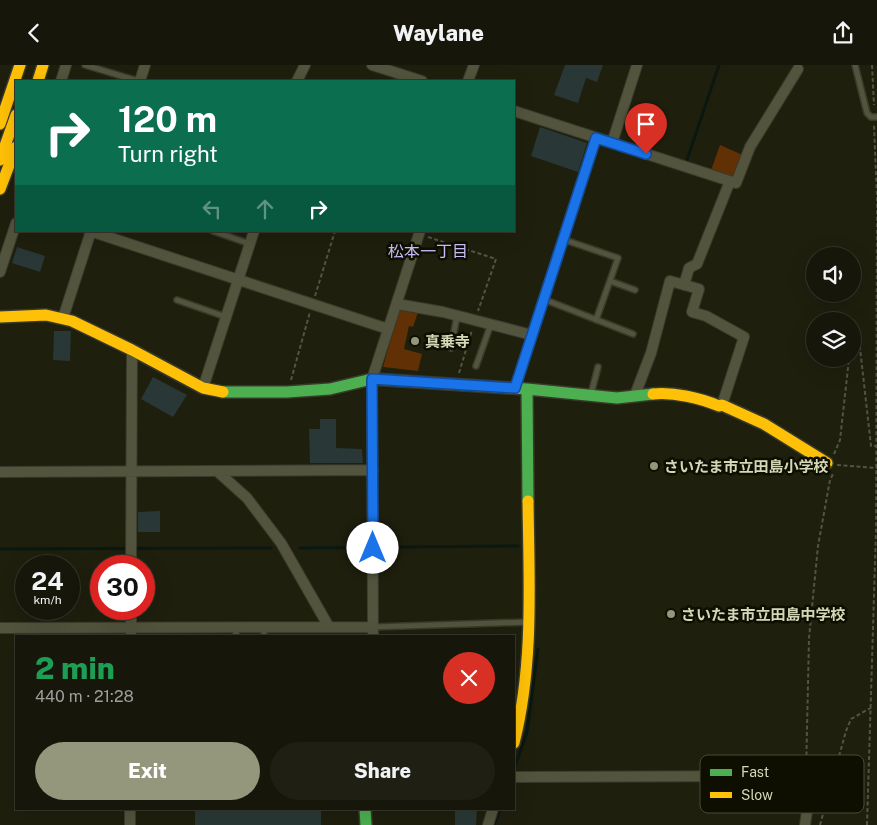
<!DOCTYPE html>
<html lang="en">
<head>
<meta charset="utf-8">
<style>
  :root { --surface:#16170a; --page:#1f2013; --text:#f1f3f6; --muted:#9e9f9c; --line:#35362b; --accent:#94977c }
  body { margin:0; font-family:"Public Sans","Noto Sans JP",sans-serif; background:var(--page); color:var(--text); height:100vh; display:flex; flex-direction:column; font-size:19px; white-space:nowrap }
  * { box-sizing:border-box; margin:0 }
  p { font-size:16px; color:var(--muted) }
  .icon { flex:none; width:28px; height:28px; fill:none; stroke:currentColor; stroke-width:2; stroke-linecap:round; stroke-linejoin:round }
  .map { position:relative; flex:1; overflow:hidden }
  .side { position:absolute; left:15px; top:570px; width:500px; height:175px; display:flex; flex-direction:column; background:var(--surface); border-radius:0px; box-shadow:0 5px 20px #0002,0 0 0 1px var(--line) }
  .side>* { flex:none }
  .top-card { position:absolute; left:15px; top:15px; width:500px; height:152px; border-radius:0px; box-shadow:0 5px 20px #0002,0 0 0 1px var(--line); background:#0b6e4f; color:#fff; overflow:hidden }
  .tools { position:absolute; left:806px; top:182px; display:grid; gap:10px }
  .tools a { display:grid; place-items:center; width:55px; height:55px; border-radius:50%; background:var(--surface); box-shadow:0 5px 20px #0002,0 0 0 1px var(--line); font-size:25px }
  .speed { position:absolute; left:15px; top:490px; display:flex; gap:10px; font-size:25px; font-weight:700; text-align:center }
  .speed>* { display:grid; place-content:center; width:65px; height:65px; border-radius:50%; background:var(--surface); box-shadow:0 5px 20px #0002,0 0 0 1px var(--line); line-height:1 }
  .speed small { font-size:12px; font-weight:400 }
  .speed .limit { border:8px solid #d22; background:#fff; color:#111 }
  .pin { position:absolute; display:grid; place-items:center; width:42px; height:42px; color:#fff; margin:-51px -21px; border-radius:50% 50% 50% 0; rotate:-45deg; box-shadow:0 0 5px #0007 }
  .pin .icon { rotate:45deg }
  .me { position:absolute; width:55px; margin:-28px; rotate:0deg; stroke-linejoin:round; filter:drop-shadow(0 0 4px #0008) }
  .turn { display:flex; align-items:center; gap:18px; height:105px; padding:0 20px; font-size:22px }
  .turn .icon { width:65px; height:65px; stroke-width:2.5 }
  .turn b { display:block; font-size:35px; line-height:42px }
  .lanes { display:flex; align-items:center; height:48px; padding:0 20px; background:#0003; justify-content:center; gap:25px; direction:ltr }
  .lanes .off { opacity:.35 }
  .round { display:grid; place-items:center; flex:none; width:52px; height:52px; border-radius:26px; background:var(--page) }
  .overview { display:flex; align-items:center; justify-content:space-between; height:85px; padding:0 20px }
  h1 { font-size:30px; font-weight:800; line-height:38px; color:#1e9e55 }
  .cta { display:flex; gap:10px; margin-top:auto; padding:10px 20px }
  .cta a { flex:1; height:58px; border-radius:30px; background:var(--accent); color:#fff; font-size:20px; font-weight:800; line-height:58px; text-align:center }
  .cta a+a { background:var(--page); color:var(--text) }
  header { display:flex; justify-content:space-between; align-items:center; height:65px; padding:0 20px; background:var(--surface); font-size:22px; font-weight:800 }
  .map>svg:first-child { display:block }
  .green { fill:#613005 }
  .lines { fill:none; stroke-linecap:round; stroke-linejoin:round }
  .stream { stroke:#0b1812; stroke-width:3 }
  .building { fill:#293836 }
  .lane-casing { stroke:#3a3a2c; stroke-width:8 }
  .street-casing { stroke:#3a3a2c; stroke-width:12 }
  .fast-casing { stroke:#3a3a2c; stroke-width:14 }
  .slow-casing { stroke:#3a3a2c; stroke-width:14 }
  .path { stroke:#535443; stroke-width:2; stroke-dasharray:4 2.5; stroke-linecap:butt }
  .lane { stroke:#52543d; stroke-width:5 }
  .street { stroke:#52543d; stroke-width:10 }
  .fast { stroke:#4caf50; stroke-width:11 }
  .slow { stroke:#ffc107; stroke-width:11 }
  .route-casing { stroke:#114b97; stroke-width:12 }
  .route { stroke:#1a73e8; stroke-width:9 }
  .poi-dot { fill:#94977c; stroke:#0e0f00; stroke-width:2 }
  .labels { text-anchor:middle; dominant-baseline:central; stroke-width:5; stroke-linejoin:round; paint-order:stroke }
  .poi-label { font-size:15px; font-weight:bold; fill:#d4d8b8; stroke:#0e0f00; text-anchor:start }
  .neighbourhood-label { font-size:16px; fill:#c9bff8; stroke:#0e0f00 }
  .key { fill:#0e0f00; stroke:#494b37; stroke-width:1 }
  .key-label { font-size:14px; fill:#d4d8b8 }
</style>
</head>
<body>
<header><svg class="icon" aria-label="back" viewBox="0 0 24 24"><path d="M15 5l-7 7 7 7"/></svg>Waylane<svg class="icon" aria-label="share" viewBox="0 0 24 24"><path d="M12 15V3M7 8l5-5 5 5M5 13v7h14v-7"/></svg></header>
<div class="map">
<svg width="877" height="760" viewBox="0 0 877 760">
  <rect width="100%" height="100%" fill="#1e1f0d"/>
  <path class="green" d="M720 80 745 91 735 116 710 108Z
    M401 244 418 247 413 262 409 261 404 284 422 289 418 306 383 302 398 248Z"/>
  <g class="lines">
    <path class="stream" d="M686 98 719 0
      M300 483 518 481
      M0 484 271 483
      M514 704 527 667 538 584
      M494 760 500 744"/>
  </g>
  <path class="building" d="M565 0H603L597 17 586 13 578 38 554 30Z
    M540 62 587 78 578 107 531 91Z
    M17 182 45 191 40 207 12 198Z
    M54 266H71L70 296 53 295Z
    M153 312 187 330 173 352 141 334Z
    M320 354H336V383L362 384 363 398H310L309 364H320Z
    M160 446V467H138V447Z
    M195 744H321V760H195Z
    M455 744H477L476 760H455Z"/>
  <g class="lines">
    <defs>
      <path id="lane" d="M85 0 138 16
        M855 0 867 48 871 52H877
        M213 166 250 179
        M562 174 618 193 596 255
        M610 216 635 225
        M543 234 633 269
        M177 235 226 252
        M451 283 457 251
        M476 301 491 259
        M591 329 598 302
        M264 562V571
        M373 562 529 557
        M236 571V562"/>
      <path id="street" d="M372 0 422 16
        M61 16 66 0
        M140 16 145 0
        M297 16 305 0
        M468 16 474 0
        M514 46 736 118 750 82 798 4
        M612 78 637 0
        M90 166 388 264
        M0 207 16 158
        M684 220 689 203 697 199 730 116
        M397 239 443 247 532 270
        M63 253 91 166
        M203 323 254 166
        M515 323 596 73
        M635 330 651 288 670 216 699 224 692 247 706 251 744 272 722 340
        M217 406 247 433 281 478 329 562
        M0 407 373 405
        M131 501 132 285
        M0 563 373 562
        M131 571V544
        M373 571 372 314 420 166
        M514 712 791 711C815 725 808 736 805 760
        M130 760V744
        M488 760 493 744"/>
      <path id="fast" d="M527 324 528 436
        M223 327H287L330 324 372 314 527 324 617 333 653 329
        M365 744 366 760"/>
      <path id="slow" d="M38 16 43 0
        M0 59 20 0
        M0 95 16 50
        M0 124 16 82
        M0 252 46 250 72 256 132 285 203 323 223 327
        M653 329C674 327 700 333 719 341L722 340 764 359 827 398
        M514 678C534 599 529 517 528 436"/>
    </defs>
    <use href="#lane" class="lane-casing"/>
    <use href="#street" class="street-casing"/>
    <use href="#fast" class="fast-casing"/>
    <use href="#slow" class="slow-casing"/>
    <path class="path" d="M872 0 874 40
      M428 172 496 194 478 246
      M315 231 335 166
      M852 281H858L860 283 871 381H876
      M459 308 472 265
      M291 315 310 247
      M834 389 840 375 849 294
      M837 400 877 403
      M806 710 809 573 818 481 830 415 834 407
      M820 760 846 666 851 654 872 642
      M867 760 876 465 877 134 874 60"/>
    <use href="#lane" class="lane"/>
    <use href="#street" class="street"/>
    <use href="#fast" class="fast"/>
    <use href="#slow" class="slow"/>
  </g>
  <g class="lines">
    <defs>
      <path id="route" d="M373 483 372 314 515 323 596 73 646 89"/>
    </defs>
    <use href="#route" class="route-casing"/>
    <use href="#route" class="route"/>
  </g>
  <g class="poi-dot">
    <circle cx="415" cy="276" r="5"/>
    <circle cx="654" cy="401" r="5"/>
    <circle cx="671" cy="549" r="5"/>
  </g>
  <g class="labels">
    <g class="poi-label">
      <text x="425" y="276">真乗寺</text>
      <text x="664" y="401">さいたま市立田島小学校</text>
      <text x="681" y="549">さいたま市立田島中学校</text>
    </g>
    <g class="neighbourhood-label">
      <text x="428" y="186">松本一丁目</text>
    </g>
  </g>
  <rect x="700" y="690" width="164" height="58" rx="8" class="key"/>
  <rect x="710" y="704" width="22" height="7" fill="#4caf50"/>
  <rect x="710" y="727" width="22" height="6" fill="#ffc107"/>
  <g class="key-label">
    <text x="741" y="712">Fast</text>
    <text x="741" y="735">Slow</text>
  </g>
</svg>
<div class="tools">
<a><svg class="icon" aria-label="sound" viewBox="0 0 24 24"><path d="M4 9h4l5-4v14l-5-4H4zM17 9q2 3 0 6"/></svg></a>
<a><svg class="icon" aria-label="layers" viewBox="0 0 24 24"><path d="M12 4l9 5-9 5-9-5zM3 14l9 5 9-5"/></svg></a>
</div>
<div class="speed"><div>24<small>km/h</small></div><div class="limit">30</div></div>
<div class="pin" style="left:646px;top:89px;background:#d93025"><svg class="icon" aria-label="arrive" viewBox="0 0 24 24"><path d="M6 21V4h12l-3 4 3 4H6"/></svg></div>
<svg class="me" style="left:373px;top:483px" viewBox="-20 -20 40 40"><circle r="19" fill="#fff"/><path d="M0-13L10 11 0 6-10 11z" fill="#1a73e8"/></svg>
<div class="top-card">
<div class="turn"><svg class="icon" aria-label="right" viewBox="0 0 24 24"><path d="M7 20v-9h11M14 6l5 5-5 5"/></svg><div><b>120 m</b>Turn right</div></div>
<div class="lanes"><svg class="icon off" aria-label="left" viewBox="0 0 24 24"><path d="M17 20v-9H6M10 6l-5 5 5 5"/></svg><svg class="icon off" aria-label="ahead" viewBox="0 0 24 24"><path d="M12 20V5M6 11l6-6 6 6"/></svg><svg class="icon" aria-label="right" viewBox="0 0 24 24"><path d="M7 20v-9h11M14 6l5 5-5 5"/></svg></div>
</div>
<section class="side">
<div class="overview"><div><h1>2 min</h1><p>440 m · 21:28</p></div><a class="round" style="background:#d93025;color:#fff"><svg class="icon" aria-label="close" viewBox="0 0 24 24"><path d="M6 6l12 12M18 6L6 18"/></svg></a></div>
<div class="cta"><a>Exit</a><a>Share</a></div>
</section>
</div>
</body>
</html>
